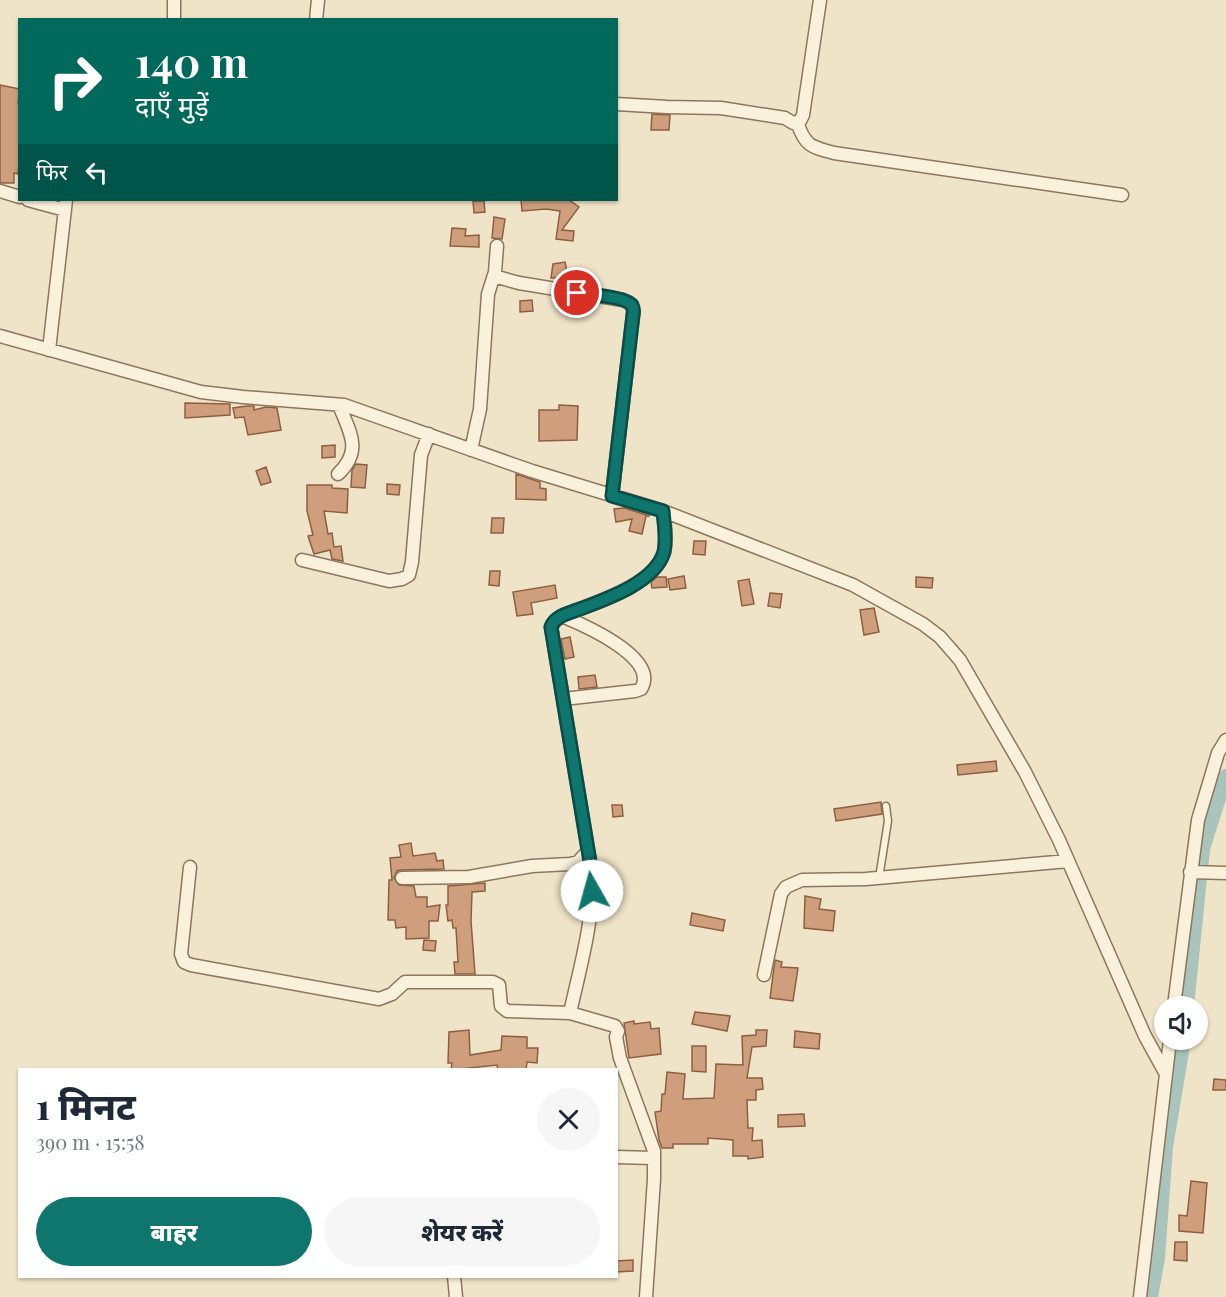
<!DOCTYPE html>
<html lang="hi">
<head>
<meta charset="utf-8">
<style>
  :root { --surface:#fff; --page:#f6f6f7; --text:#1f2937; --muted:#747a83; --accent:#0f766e }
  body { margin:0; font-family:"Playfair Display","Noto Sans Devanagari",serif; background:var(--page); color:var(--text); height:100vh; display:flex; flex-direction:column; font-size:22px; white-space:nowrap }
  * { box-sizing:border-box; margin:0 }
  p { font-size:20px; color:var(--muted) }
  .icon { flex:none; width:33px; height:33px; fill:none; stroke:currentColor; stroke-width:2; stroke-linecap:round; stroke-linejoin:round }
  .map { position:relative; flex:1; overflow:hidden }
  .drawer { position:absolute; left:18px; top:1068px; width:600px; height:210px; display:flex; flex-direction:column; background:var(--surface); border-radius:0px; box-shadow:0 2px 4px #0004 }
  .drawer>* { flex:none }
  .top-card { position:absolute; left:18px; top:18px; width:600px; height:183px; border-radius:0px; box-shadow:0 2px 4px #0004; background:#00695c; color:#fff; overflow:hidden }
  .fabs { position:absolute; left:1154px; top:996px; display:grid; gap:12px }
  .fabs a { display:grid; place-items:center; width:54px; height:54px; border-radius:50%; background:var(--surface); box-shadow:0 2px 4px #0004; font-size:30px }
  .pin { position:absolute; display:grid; place-items:center; width:51px; height:51px; color:#fff; margin:-26px; border:3px solid #fff; border-radius:50%; box-shadow:0 2px 6px #0007 }
  .me { position:absolute; width:66px; margin:-33px; rotate:353deg; stroke-linejoin:round; filter:drop-shadow(0 0 4px #0008) }
  .turn { display:flex; align-items:center; gap:21px; height:126px; padding:0 18px; font-size:27px }
  .turn .icon { width:78px; height:78px; stroke-width:2.5 }
  .turn b { display:block; font-size:42px; line-height:51px }
  .then { display:flex; align-items:center; height:57px; padding:0 18px; background:#0003; gap:12px; font-size:22px }
  .round { display:grid; place-items:center; flex:none; width:63px; height:63px; border-radius:32px; background:var(--page) }
  .headline { display:flex; align-items:center; justify-content:space-between; height:102px; padding:0 18px }
  h1 { font-size:36px; font-weight:800; line-height:45px }
  .action { display:flex; gap:12px; margin-top:auto; padding:12px 18px }
  .action a { flex:1; height:69px; border-radius:36px; background:var(--accent); color:#fff; font-size:24px; font-weight:800; line-height:69px; text-align:center }
  .action a+a { background:var(--page); color:var(--text) }
  .map>svg:first-child { display:block }
  .lines { fill:none; stroke-linecap:round; stroke-linejoin:round }
  .canal { stroke:#a9c4bc; stroke-width:14 }
  .building { fill:#cf9f7d; stroke:#8d5f41; stroke-width:1.5 }
  .lane-casing { stroke:#8d765c; stroke-width:9 }
  .street-casing { stroke:#8d765c; stroke-width:15 }
  .lane { stroke:#faf1dc; stroke-width:6 }
  .street { stroke:#faf1dc; stroke-width:12 }
  .route-casing { stroke:#0a4d48; stroke-width:15 }
  .route { stroke:#0f766e; stroke-width:10 }
</style>
</head>
<body>
<div class="map">
<svg width="1226" height="1297" viewBox="0 0 1226 1297">
  <rect width="100%" height="100%" fill="#f0e4c8"/>
  <g class="lines">
    <path class="canal" d="M1187 1006 1203 849 1226 776
      M1151 1297 1158 1258 1166 1147 1184 1040"/>
  </g>
  <path class="building" d="M0 85 20 89 18 103 20 104V153L18 174 14 173V183H0Z
    M652 114 670 115 669 130H651Z
    M521 200H569L579 207 562 230 574 231 573 241 556 239 560 211 546 209 522 211Z
    M473 201H484L485 212 474 213Z
    M494 217 505 219 502 239 492 238Z
    M452 228 466 229 465 236 479 235V247L450 246Z
    M565 262 568 277 551 278 553 264Z
    M532 300 533 311 520 312V301Z
    M185 403 230 404V415L185 418Z
    M559 405 578 406 577 440 539 441V410H559Z
    M247 406H254V410L266 407 277 408 281 430 248 435 244 417 235 418 233 408Z
    M335 445V457L322 458V446Z
    M356 464 367 465 365 488 351 487 352 470Z
    M266 467 271 482 261 485 256 471Z
    M516 474 540 482V488L546 489V500L516 499Z
    M387 484 400 485 399 495 387 494Z
    M307 485H332V488L348 489 347 513 324 511 328 534 332 533 334 547 341 546 343 561 332 559 330 550 314 554 308 536 313 535 307 511Z
    M624 508 650 516H646L642 534 629 531 632 519 616 522 614 509Z
    M492 518H504L503 533H491Z
    M694 541H706L705 555 693 554Z
    M490 571H500L499 586 489 585Z
    M684 576 686 588 670 590 668 579Z
    M657 577H666L667 587 652 588 651 582Z
    M916 577 933 578 932 588 916 587Z
    M749 579 754 604 742 606 738 581Z
    M555 585 557 598 531 603 533 614 517 616 513 592Z
    M770 593 782 594 780 608 768 606Z
    M874 608 879 632 864 635 860 610Z
    M570 637 574 657 565 659 561 639Z
    M595 675 597 687 579 689 578 677Z
    M996 761 997 771 958 775 957 765Z
    M881 802 882 814 836 821 834 809Z
    M612 805H622L623 816 613 817Z
    M411 843 413 856 435 853 437 861 443 860 444 869 401 870 397 871 394 878 399 885 414 886 416 897H427V907L440 905 438 921H429V938L406 939V927L396 928 395 920H388L389 880H392L390 858 401 857 399 845Z
    M485 883V891L472 892 471 921 475 974H455L454 962H458L456 928H453L452 920 448 921 446 905H448V886Z
    M805 896 821 899 819 909 835 911 833 931 804 928Z
    M692 913 725 920 723 931 690 925Z
    M424 940 436 941 435 951 423 950Z
    M775 960 782 962 781 967 798 968 793 1001 770 998Z
    M695 1012 730 1016 727 1031 692 1024Z
    M634 1021V1024L650 1022 651 1029 659 1028 661 1054 629 1058 624 1023Z
    M469 1030 470 1055 501 1050 502 1036 527 1037V1048H538L537 1063 527 1062 526 1070H498L497 1065 451 1070 452 1063H448L449 1032Z
    M756 1030H767L766 1046 752 1047 747 1078H762L763 1089 756 1090V1100H747L748 1128H753L752 1141 762 1140 763 1157 748 1159V1156H733V1140L708 1138V1144H673V1148H662L659 1140 655 1112 661 1111 662 1094H665L667 1072 685 1074 683 1099 714 1098 716 1064 743 1065 742 1036 756 1035Z
    M795 1031 820 1034 819 1049 794 1047Z
    M692 1046H706V1072L692 1071Z
    M1214 1079 1226 1080V1090H1213Z
    M804 1114 805 1126 778 1127V1115Z
    M1191 1181 1207 1183 1203 1233 1179 1231V1215L1187 1216Z
    M1175 1242H1187V1261L1174 1260Z
    M633 1260V1271L616 1272V1261Z"/>
  <g class="lines">
    <defs>
      <path id="lane" d="M879 878 888 821 886 806"/>
      <path id="street" d="M174 20V0
        M316 20 318 0
        M616 104 667 107 721 108 785 118 793 123 800 121 803 115 820 0
        M797 122C805 146 811 147 834 153L1122 195
        M0 191 20 197
        M28 200 65 210
        M494 276 519 283 623 300C631 303 634 307 633 315L612 496
        M0 336 201 392 243 397 344 405 532 471 663 511 853 585 923 624 940 637 960 660 1025 772 1059 840 1145 1036 1166 1074
        M49 350 66 200
        M471 450 480 409 488 294 495 272 497 246
        M338 474C363 450 350 433 339 405
        M302 560 389 581 402 579 409 575 412 562 421 455 429 434
        M562 616C584 625 660 658 641 689L635 691 563 699
        M190 867 181 954 184 962 191 965 379 999 392 994 405 982H493L499 985 501 1006 507 1011 570 1013 615 1026 618 1031 616 1037 620 1058 654 1151V1179L646 1297
        M1190 872 1226 873
        M402 878 469 877 532 866 570 864 578 862 587 852
        M764 975 781 894 786 887 802 880 866 879 1068 861
        M1174 1006 1198 820 1218 753 1226 740
        M570 1013C580 967 594 921 592 874L551 627C556 616 567 614 577 610 604 600 655 583 664 552 667 539 665 524 663 511
        M616 1157 653 1158
        M454 1276 456 1297
        M1140 1297 1170 1040"/>
    </defs>
    <use href="#lane" class="lane-casing"/>
    <use href="#street" class="street-casing"/>
    <use href="#lane" class="lane"/>
    <use href="#street" class="street"/>
  </g>
  <g class="lines">
    <defs>
      <path id="route" d="M577 293C588 294 625 297 632 305 634 309 634 311 633 315L612 496 663 511C664 524 667 539 664 552 655 583 604 600 577 610 567 614 555 616 551 627L592 874V891"/>
    </defs>
    <use href="#route" class="route-casing"/>
    <use href="#route" class="route"/>
  </g>
</svg>
<div class="fabs">
<a><svg class="icon" aria-label="sound" viewBox="0 0 24 24"><path d="M4 9h4l5-4v14l-5-4H4zM17 9q2 3 0 6"/></svg></a>
</div>
<div class="pin" style="left:577px;top:293px;background:#d93025"><svg class="icon" aria-label="arrive" viewBox="0 0 24 24"><path d="M6 21V4h12l-3 4 3 4H6"/></svg></div>
<svg class="me" style="left:592px;top:891px" viewBox="-20 -20 40 40"><circle r="19" fill="#fff"/><path d="M0-13L10 11 0 6-10 11z" fill="#0f766e"/></svg>
<div class="top-card">
<div class="turn"><svg class="icon" aria-label="right" viewBox="0 0 24 24"><path d="M7 20v-9h11M14 6l5 5-5 5"/></svg><div><b>140 m</b>दाएँ मुड़ें</div></div>
<div class="then">फिर<svg class="icon" aria-label="left" viewBox="0 0 24 24"><path d="M17 20v-9H6M10 6l-5 5 5 5"/></svg></div>
</div>
<section class="drawer">
<div class="headline"><div><h1>1 मिनट</h1><p>390 m · 15:58</p></div><a class="round"><svg class="icon" aria-label="close" viewBox="0 0 24 24"><path d="M6 6l12 12M18 6L6 18"/></svg></a></div>
<div class="action"><a>बाहर</a><a>शेयर करें</a></div>
</section>
</div>
</body>
</html>
